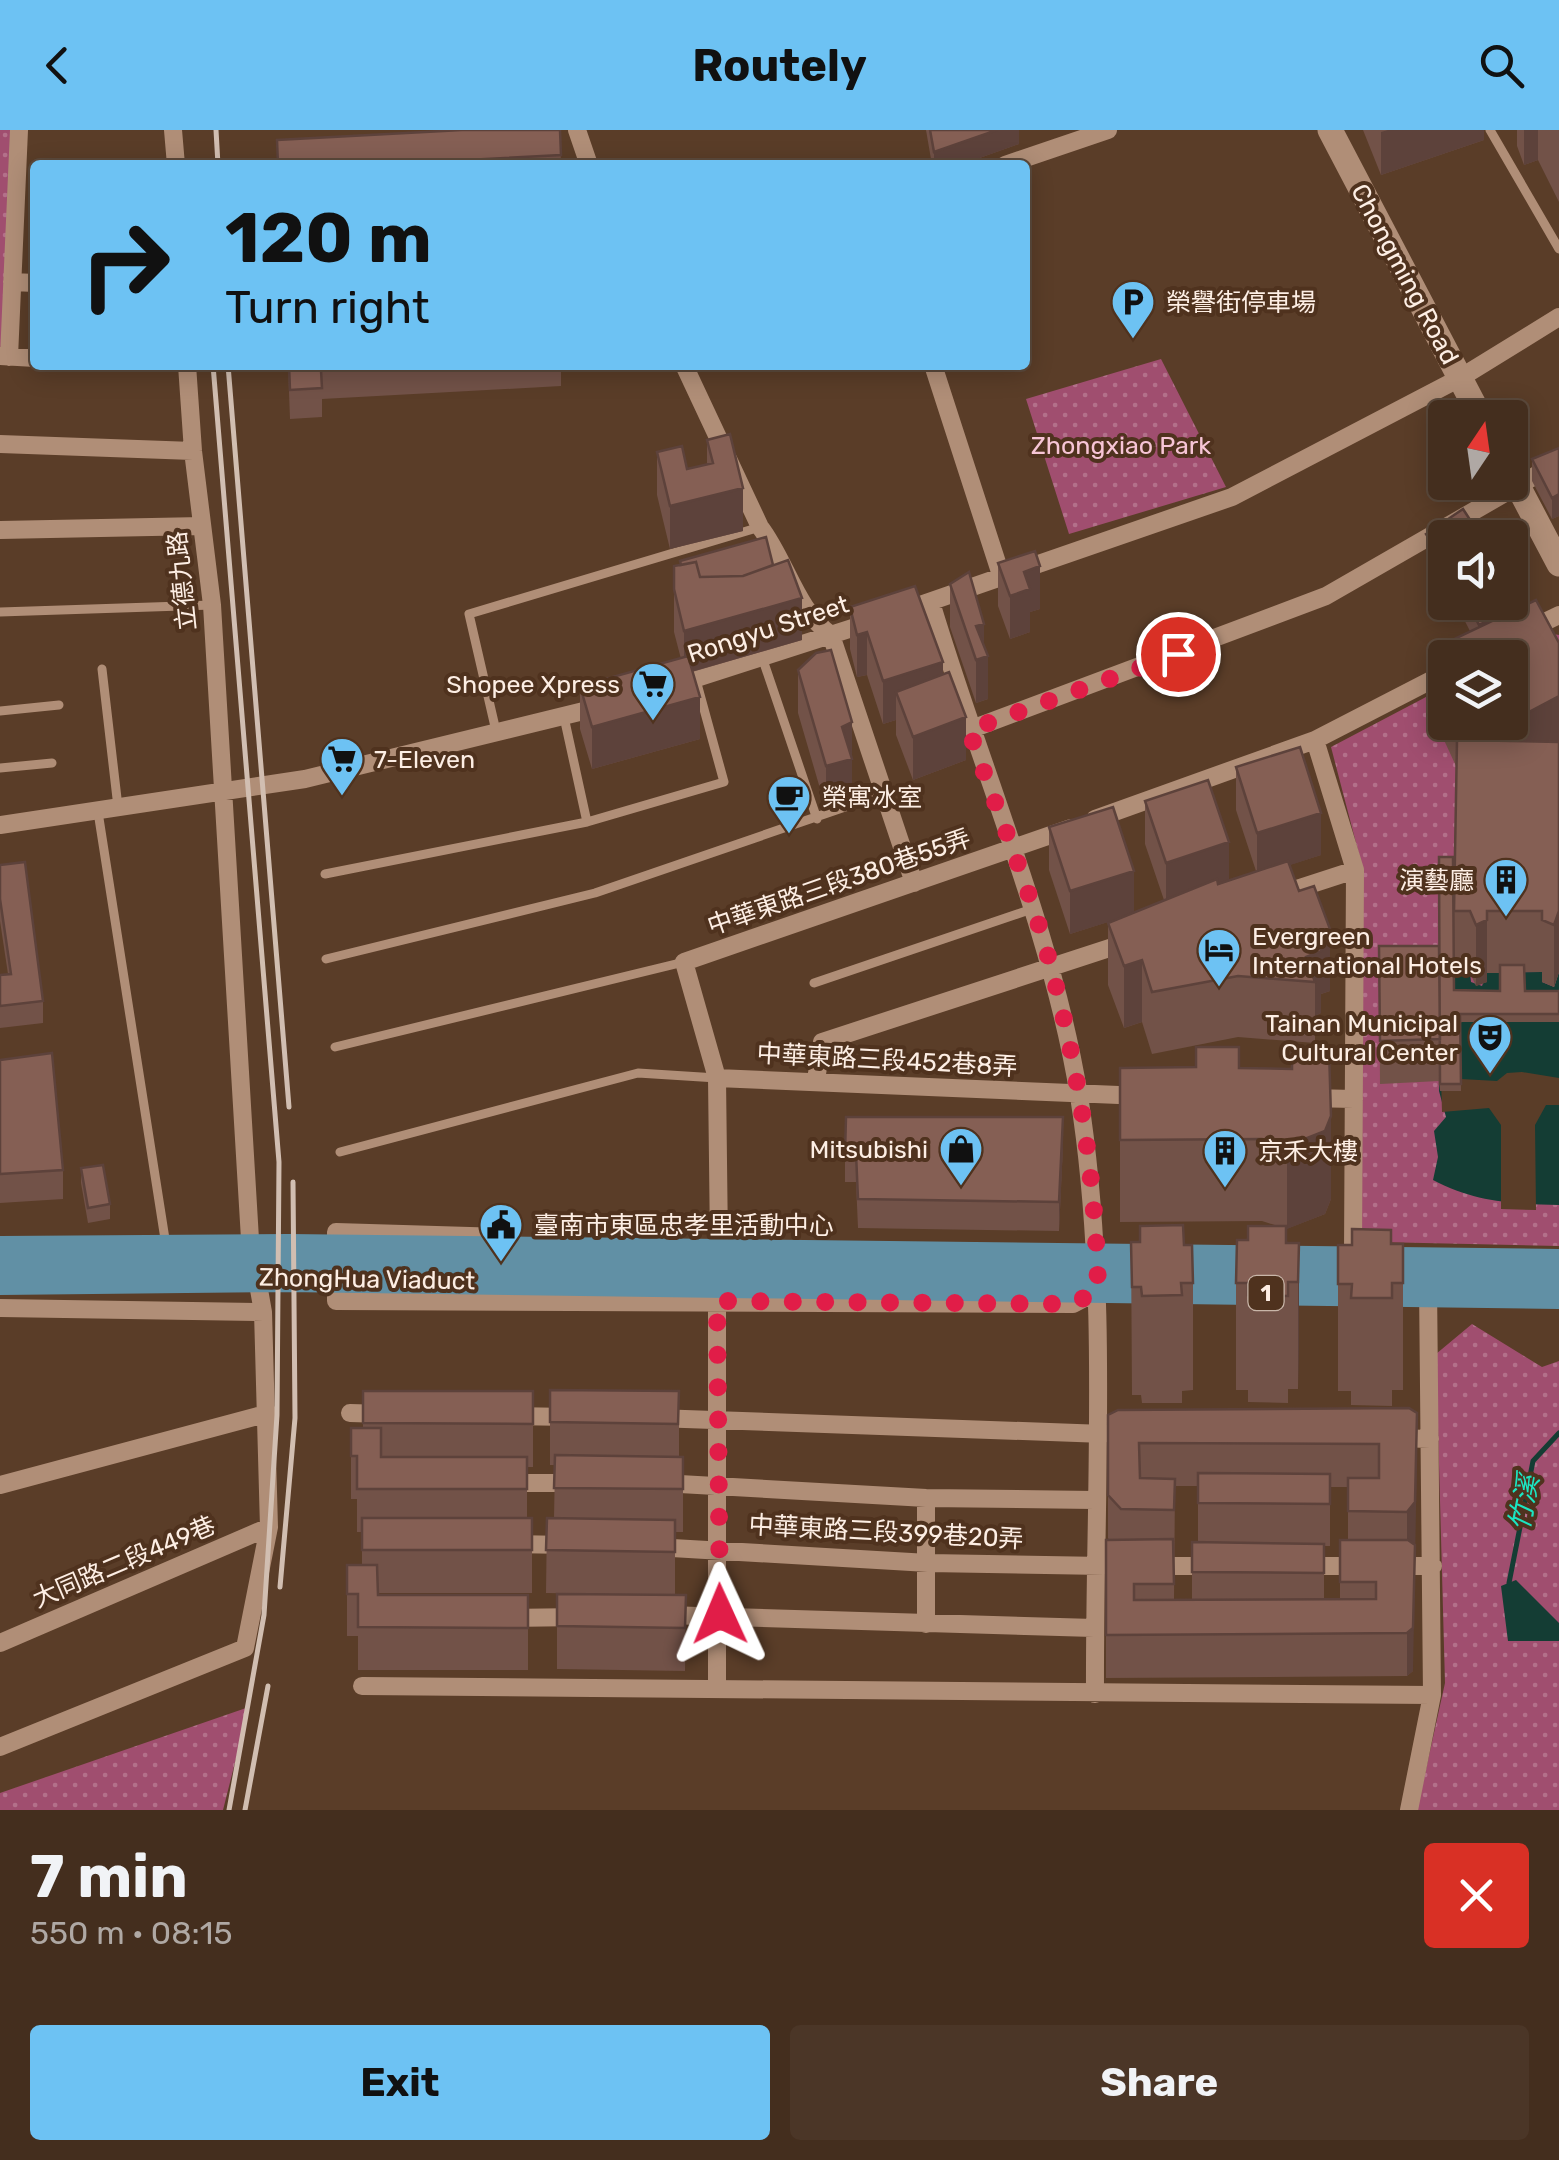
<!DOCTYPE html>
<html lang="en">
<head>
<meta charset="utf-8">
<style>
  :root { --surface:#442e1e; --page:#4b3627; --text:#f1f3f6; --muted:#afa8a4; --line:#5c4a3c; --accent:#6dc2f3 }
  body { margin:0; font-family:Rubik,"Noto Sans TC",sans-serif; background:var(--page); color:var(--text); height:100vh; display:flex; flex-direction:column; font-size:38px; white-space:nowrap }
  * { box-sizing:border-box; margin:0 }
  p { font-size:32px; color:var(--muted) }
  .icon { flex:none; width:55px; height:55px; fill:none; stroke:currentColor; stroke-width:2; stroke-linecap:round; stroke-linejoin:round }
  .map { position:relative; height:1680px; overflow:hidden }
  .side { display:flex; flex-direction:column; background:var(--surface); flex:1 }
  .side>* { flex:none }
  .top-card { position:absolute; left:30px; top:30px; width:1000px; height:210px; border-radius:10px; box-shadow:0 5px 25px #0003,0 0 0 2px var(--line); background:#6dc2f3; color:#111; overflow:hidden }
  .needle { width:65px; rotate:13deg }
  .fabs { position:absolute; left:1428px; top:270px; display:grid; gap:20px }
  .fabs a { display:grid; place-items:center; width:100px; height:100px; border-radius:10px; background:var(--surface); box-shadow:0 5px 25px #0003,0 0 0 2px var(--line); font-size:50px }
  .pin { position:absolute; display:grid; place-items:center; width:85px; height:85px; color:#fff; margin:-42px; border:5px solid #fff; border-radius:50%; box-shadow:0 2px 10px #0007 }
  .me { position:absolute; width:110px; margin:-55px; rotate:359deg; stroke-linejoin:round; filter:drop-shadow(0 0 8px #0008) }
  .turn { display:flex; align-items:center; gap:35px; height:210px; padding:0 30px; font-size:45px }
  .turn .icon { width:130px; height:130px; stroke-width:2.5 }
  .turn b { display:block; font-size:70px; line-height:85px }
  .round { display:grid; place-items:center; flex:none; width:105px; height:105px; border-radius:10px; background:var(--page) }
  .headline { display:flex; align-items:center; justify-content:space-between; height:170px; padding:0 30px }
  h1 { font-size:60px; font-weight:700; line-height:75px }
  .action { display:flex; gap:20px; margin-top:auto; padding:20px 30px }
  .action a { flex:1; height:115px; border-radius:10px; background:var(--accent); color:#111; font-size:40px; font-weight:700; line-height:115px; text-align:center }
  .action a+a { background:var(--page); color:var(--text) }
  header { display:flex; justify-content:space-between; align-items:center; height:130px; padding:0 30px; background:var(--accent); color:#111; font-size:45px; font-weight:700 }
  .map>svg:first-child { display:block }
  .grass { fill:url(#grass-dots) }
  .water { fill:#143d34 }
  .pier { fill:#5a3d28 }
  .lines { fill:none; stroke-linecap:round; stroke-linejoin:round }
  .stream { stroke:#143d34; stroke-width:5 }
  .lane { stroke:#b08e77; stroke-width:9 }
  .street { stroke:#b08e77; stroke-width:18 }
  .secondary { stroke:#b08e77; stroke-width:25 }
  .primary { stroke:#6190a5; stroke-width:30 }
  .rail { stroke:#d1beb1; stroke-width:5 }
  .wall { fill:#725248; fill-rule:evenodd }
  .shaded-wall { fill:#5d423b }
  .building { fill:#855f54; stroke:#5d423b; stroke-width:2.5 }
  .route { stroke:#e11d48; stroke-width:18; stroke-dasharray:0 32.4 }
  .labels { text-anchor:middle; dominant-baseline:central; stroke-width:8; stroke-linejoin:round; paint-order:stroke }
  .shield { fill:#4f321e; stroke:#c9b6a9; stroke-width:2.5 }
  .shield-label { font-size:22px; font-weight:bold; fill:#fdeee4 }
  .street-label { font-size:25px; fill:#fdeee4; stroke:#4f321e }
  .poi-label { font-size:25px; fill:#fdeee4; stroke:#4f321e; text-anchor:start }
  .park-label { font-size:25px; fill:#f7c5d6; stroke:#4f321e }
  .water-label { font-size:28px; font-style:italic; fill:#1be6c2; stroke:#4f321e }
</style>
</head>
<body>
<header><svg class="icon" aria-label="back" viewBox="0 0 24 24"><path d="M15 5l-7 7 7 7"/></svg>Routely<svg class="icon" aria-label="search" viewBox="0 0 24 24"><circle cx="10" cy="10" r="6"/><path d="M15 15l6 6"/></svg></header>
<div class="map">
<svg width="1559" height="1680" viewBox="0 0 1559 1680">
  <defs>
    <pattern id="grass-dots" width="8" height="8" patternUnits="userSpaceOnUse" patternTransform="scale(2.5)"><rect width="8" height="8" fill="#a04e6f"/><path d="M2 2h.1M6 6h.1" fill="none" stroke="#b3708a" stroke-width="1.8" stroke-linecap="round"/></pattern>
  </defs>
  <rect width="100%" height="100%" fill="#5a3d28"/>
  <path class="grass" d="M0 0H19L0 226Z
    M1161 229 1226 357 1069 404 1026 269Z
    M1547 503 1559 505V1116L1378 1112 1366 1105 1359 1092 1361 732 1331 617 1445 557V592H1510V528Z
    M1472 1194 1542 1237 1559 1231V1680H1417L1445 1553 1436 1224Z
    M249 1577 223 1680H0V1663Z"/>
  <path class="water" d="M1542 842V852L1554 857 1559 842V1075C1512 1074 1475 1072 1433 1050L1438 1027 1434 1001 1446 987 1439 961 1438 843H1470L1471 852 1482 856 1487 843Z
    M1516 1450 1559 1493V1511H1508L1501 1456Z"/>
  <path class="pier" d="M1438 843H1454V868H1499L1524 843 1525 868 1460 893 1461 949 1497 951 1507 943 1522 942 1559 948V975H1546L1535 995 1536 1080 1501 1079V995L1489 978 1442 982Z"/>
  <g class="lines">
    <path class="stream" d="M1509 1453 1533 1331 1559 1303"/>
    <path class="lane" d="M1490 0 1559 119
      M0 482 212 475
      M763 530 817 689
      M102 539 118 677
      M0 581 59 575
      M496 601 469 484 760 397
      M0 638 52 633
      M98 682 165 1109
      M587 692 724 652 696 550
      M325 744 587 692 564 587
      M326 829 595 763 883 664
      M814 853 1032 779
      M335 917 684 832
      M340 1022 638 943 717 948"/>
    <path class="street" d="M173 0 176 35
      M577 0 589 35
      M1005 35 1108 0
      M12 152 35 153
      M0 226 35 228
      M9 227 19 0
      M684 235 760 397C786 431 796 480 831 505L914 753
      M933 235 1002 448
      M0 314 193 321
      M0 400 202 396
      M1510 462 1525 498
      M931 472C979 634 1052 800 1079 966 1110 1163 1094 1365 1095 1564
      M900 482 1232 367 1460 248 1559 187
      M1528 500 1559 485
      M672 556 871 492
      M969 600 1326 466 1559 332
      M1315 610 1355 740 1353 1123
      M1095 689 1315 610 1445 543
      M0 695 305 649 604 576
      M1275 766 1355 740
      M717 948 1143 966
      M816 950 822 912 1131 811
      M1309 968 1354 969
      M503 1107 336 1102V1171L1073 1174 1096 1162
      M719 1114 717 948 684 832 1071 698
      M717 1171V1556
      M0 1178 263 1182
      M350 1283 385 1284
      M511 1286 570 1287
      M656 1288 1104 1304
      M1395 1308 1430 1309
      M502 1353H576
      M662 1353 926 1368 1095 1370
      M0 1355 269 1283
      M926 1368V1494
      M510 1414 569 1415
      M655 1417 928 1433 1104 1436
      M1150 1436H1214
      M1300 1436H1364
      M1395 1436H1433
      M666 1485 1094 1498
      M506 1488 580 1487
      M0 1513 269 1397
      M362 1556 1432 1565
      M0 1617 245 1518 269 1397 263 1182 250 1109 212 475 193 321 187 235
      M1409 1680 1432 1565 1428 1153"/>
    <path class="secondary" d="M1330 0 1481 288
      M1510 341 1559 434"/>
    <path class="primary" d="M0 1121 288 1119 1559 1134
      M0 1150 287 1147 1559 1164"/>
    <path class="rail" d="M216 0 218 35
      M213 235 279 1032 277 1285 264 1485 229 1680
      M228 235 289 977
      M280 1457 295 1288 293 1052
      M245 1680 268 1556"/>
  </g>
  <path class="wall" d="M560 0 561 35H277V10Z
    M926 0H1019V14L960 35H932Z
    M1363 0H1484V10L1381 45Z
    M1517 0H1559V72L1538 30 1524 35 1517 16Z
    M288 235H561V256L322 269V287L290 289Z
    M707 310 743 401 670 419 657 365V322L687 339 707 335Z
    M1559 318V386L1552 389 1532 351V329Z
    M1426 404 1478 408 1439 439 1426 418Z
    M680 431 773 435 802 510 692 542 700 609 592 639 580 599V556L681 529 674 502V436L680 435Z
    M998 433 1040 479 1030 482V502L1010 509 998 476Z
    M950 454 984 518 988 569 976 573 950 497Z
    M1455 472H1510L1515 480 1559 513V842L1554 857 1542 852V842H1524L1525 861H1559V892H1460L1461 961H1440L1439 951 1380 954 1379 816H1439L1454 781 1456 636 1431 582V520L1470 501ZM1445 528H1510V592H1445ZM1454 843H1470L1476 856 1487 852V843H1500V861L1454 860Z
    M850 477 943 544 966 630 913 650 896 605V590L883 594 867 545 857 547 850 519Z
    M798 540 852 592V672L826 679 798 583Z
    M1236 637 1321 725 1289 735 1330 861 1321 864V883L1315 886V913L1238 907 1152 924 1142 892 1124 898 1108 855V793L1117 789 1070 804 1049 740V697L1134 783 1164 770 1145 714V671L1229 750 1256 741 1236 680Z
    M0 735 43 871V893L0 898V845L8 844 0 791Z
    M0 930 63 1040V1069L0 1073Z
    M1120 938H1239L1331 1069 1325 1084 1286 1099V1113H1299L1298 1259H1288V1273L1248 1272V1260H1236V1153L1248 1110 1278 1096 1262 1091 1120 1092Z
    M1063 1016 1059 1101 858 1098 856 1052H845V1023Z
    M81 1038 110 1074V1089L88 1093 81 1053Z
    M1131 1112 1184 1115 1193 1153V1260L1182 1261V1273H1142L1141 1265H1132Z
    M1403 1114V1260H1392V1276L1351 1275V1261H1338V1115Z
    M550 1260 679 1261V1327H683V1402H675V1465L546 1463 547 1388H554L555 1335H550Z
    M363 1261H533V1337H527V1388H532V1463H378V1465H528V1540H358V1506H347V1435H362V1402H357V1369H351V1298H363Z
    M1409 1278 1413 1541 1407 1546 1106 1548V1410H1109L1108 1408V1285ZM1175 1356H1198V1412H1192V1470H1174ZM1330 1357H1348V1410H1340V1469H1324V1416H1330Z
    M557 1464 686 1465 685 1541 557 1539Z"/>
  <path class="shaded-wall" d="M997 0H1019V14L960 35H934V22Z
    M1388 0H1484V10L1381 45V2Z
    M1524 0H1538V30L1524 35Z
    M743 358V401L670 419V376Z
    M1559 364V386L1552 389V368Z
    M1445 421V436L1439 439V424Z
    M1040 436V479L1030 482V502L1010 509V466L1024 442Z
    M802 468V510L684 544V501Z
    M1515 476V498L1479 517V495Z
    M984 494V527L988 526V569L976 573V496Z
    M867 502V545L857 547V505Z
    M943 532V575L896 562V590L883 594V551Z
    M1559 566V628L1514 651V590Z
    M700 567V609L592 639V597Z
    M966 587V630L913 650V607Z
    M852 592V672L826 679V636L842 597Z
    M1321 683V725L1257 746V703Z
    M1229 712V755L1166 776V733Z
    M1134 741V784L1070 804V761Z
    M1559 781V842L1554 857V795Z
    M1487 790V852L1476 856V795Z
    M1330 799V861L1321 864V883L1315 886V852L1306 827 1315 805Z
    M1142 830V892L1124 898V836Z
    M1331 986V1069L1325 1084 1287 1099V1016Z
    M1063 987V1016L1059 1101V1072Z
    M1299 1113V1220L1298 1259V1152Z
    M1417 1326 1413 1541 1407 1546V1382Z"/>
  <path class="building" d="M462 0H560L561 25 370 35H278L277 10Z
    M930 0H997L934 22Z
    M289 235H409L321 240 322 258 290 260Z
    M730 304 743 358 670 376 657 322 682 316 687 339 713 333 707 310Z
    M1559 318V364L1552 368 1532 329Z
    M1463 379 1478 402 1468 408H1445V421L1439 424 1426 404Z
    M766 407 773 435 743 446 700 447 696 432 681 435 680 431Z
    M1035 421 1040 436 1024 442 1030 459 1010 466 998 433Z
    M788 430 802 468 684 501 674 459V436L696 432 700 447 743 446Z
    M969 442 984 494 976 496 988 526 976 530 950 454Z
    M915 456 943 532 883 551 867 502 857 505 850 477Z
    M1510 467 1515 476 1479 495 1467 472H1510Z
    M1536 470 1559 513V566L1514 590 1510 589V528H1445V550L1431 520Z
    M831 520 852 592 842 597 852 629 826 636 798 540 816 523Z
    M688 526 700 567 592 597 580 556Z
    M949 542 966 587 913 607 896 562Z
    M1457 610 1559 612V781L1554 795 1542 790V781H1487V790L1476 795 1470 781H1454Z
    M1300 617 1321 683 1257 703 1236 637Z
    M1208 650 1229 712 1166 733 1145 671Z
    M1113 677 1134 741 1070 761 1049 697Z
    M1439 727H1453L1454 860 1500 861V835H1524L1525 861H1559V884H1460L1461 954H1440Z
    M1288 731 1299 761 1314 756 1330 799 1315 805 1321 821 1306 827 1315 852 1238 846 1152 862 1142 830 1124 836 1108 793 1217 749 1218 754Z
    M25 732 43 871 0 876V845L11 844 0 769V735Z
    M1379 816H1439L1440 909 1380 911Z
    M1196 917H1239V938L1292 939V917L1329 919 1331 986 1325 1001 1287 1016 1262 1009 1120 1010V938L1196 937Z
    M52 923 63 1040 0 1044V930Z
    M846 987H1063L1059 1072 858 1069 856 1023H845Z
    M103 1035 110 1074 88 1078 81 1038Z
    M1183 1095 1184 1115H1192L1193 1153H1181L1182 1165 1142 1166 1141 1157H1132L1131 1112H1140V1096Z
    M1248 1096H1286V1113H1299L1298 1152H1288V1166L1248 1165V1153H1236L1237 1110H1248Z
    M1352 1099 1391 1100V1114H1403V1153H1392V1168H1351L1352 1154H1338V1115H1352Z
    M550 1260 679 1261 678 1294 550 1292Z
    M363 1261H533V1294L363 1293Z
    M1409 1278 1417 1283 1415 1372 1407 1382 1348 1381V1348H1379V1314L1139 1313 1140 1348 1175 1349 1174 1380 1121 1379 1108 1365V1285L1118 1280Z
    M351 1298H381V1327H527V1359H357V1326H351Z
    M555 1325 683 1327V1359L554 1358Z
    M1198 1343 1330 1344V1374L1198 1373Z
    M362 1388H532V1420H362Z
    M547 1388 675 1390V1422L546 1420Z
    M1173 1409 1174 1454H1134V1470L1376 1469V1452H1340V1410H1408L1415 1415 1413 1498 1407 1503 1106 1505V1410Z
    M1192 1412 1324 1414V1443L1192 1442Z
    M347 1435H377L378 1465H528V1498L358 1497V1464H347Z
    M557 1464 686 1465 685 1498 557 1496Z"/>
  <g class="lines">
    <path class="route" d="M720 1484 717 1171 1073 1174 1098 1160C1096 1053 1079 941 1051 837 1030 757 996 679 969 600L1178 524"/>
  </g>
  <defs>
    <symbol id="parking-pin" viewBox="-11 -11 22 30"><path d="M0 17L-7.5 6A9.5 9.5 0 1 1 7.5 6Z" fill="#6dc2f3" stroke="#4f321e"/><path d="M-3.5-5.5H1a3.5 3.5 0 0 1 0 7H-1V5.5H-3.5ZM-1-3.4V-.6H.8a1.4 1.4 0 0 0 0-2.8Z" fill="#111"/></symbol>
    <symbol id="supermarket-pin" viewBox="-11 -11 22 30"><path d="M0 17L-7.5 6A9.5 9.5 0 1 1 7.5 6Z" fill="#6dc2f3" stroke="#4f321e"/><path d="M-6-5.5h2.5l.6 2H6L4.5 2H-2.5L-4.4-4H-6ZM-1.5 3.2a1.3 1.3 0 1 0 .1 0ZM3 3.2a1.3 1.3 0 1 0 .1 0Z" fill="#111"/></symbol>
    <symbol id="cafe-pin" viewBox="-11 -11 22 30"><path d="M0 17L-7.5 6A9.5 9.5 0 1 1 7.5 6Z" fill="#6dc2f3" stroke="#4f321e"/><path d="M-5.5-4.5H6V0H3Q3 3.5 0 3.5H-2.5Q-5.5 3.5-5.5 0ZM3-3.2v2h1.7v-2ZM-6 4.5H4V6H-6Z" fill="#111"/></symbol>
    <symbol id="building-pin" viewBox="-11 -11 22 30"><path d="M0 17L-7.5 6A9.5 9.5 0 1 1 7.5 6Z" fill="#6dc2f3" stroke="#4f321e"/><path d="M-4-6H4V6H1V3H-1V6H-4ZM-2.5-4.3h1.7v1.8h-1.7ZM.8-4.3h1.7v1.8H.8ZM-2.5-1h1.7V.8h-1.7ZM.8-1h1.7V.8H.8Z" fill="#111"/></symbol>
    <symbol id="hotel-pin" viewBox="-11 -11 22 30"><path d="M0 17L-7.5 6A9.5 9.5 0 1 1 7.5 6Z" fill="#6dc2f3" stroke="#4f321e"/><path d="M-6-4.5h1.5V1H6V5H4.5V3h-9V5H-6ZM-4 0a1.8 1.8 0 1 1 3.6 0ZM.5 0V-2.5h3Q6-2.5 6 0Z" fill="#111"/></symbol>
    <symbol id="theatre-pin" viewBox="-11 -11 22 30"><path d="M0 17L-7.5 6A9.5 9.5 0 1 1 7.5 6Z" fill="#6dc2f3" stroke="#4f321e"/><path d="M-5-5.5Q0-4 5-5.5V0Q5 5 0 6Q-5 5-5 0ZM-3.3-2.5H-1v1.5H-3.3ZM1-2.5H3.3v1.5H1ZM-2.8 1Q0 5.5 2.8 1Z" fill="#111"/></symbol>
    <symbol id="shop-pin" viewBox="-11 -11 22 30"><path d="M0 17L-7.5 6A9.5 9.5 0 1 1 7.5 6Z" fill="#6dc2f3" stroke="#4f321e"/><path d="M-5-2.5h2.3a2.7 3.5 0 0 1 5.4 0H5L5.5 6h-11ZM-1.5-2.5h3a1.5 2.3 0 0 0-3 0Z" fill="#111"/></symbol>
    <symbol id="civic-pin" viewBox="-11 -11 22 30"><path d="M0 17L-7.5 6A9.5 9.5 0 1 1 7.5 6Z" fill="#6dc2f3" stroke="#4f321e"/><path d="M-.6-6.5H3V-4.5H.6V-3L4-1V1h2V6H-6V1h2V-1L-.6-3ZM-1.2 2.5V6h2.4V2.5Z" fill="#111"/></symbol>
  </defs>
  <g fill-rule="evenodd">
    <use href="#parking-pin" x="1108" y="147" width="50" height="68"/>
    <use href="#supermarket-pin" x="628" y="529" width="50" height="68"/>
    <use href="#supermarket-pin" x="317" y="604" width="50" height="68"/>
    <use href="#cafe-pin" x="764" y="642" width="50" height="68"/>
    <use href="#building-pin" x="1481" y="725" width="50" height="68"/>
    <use href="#hotel-pin" x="1194" y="795" width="50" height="68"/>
    <use href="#theatre-pin" x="1465" y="882" width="50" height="68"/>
    <use href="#shop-pin" x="936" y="994" width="50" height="68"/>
    <use href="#building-pin" x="1200" y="996" width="50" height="68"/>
    <use href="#civic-pin" x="476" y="1070" width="50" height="68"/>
  </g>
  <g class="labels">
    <rect class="shield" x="1248.5" y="1146" width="35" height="34" rx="8"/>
    <g class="shield-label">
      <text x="1266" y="1163">1</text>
    </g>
    <g class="street-label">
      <text transform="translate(1405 144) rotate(62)">Chongming Road</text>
      <text transform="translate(182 451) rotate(-96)">立德九路</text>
      <text transform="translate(768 499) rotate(-18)">Rongyu Street</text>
      <text transform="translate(839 752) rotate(-19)">中華東路三段380巷55弄</text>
      <text transform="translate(887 930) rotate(3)">中華東路三段452巷8弄</text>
      <text transform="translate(367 1149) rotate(1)">ZhongHua Viaduct</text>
      <text transform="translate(886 1402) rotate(3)">中華東路三段399巷20弄</text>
      <text transform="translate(124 1432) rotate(-23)">大同路二段449巷</text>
    </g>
    <g class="poi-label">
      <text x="1166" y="172">榮譽街停車場</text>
      <text x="620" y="554" text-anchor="end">Shopee Xpress</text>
      <text x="374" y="629">7-Eleven</text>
      <text x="822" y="667">榮寓冰室</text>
      <text x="1474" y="750" text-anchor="end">演藝廳</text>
      <text x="1252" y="806">Evergreen<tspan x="1252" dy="29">International Hotels</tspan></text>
      <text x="1458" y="893" text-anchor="end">Tainan Municipal<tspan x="1458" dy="29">Cultural Center</tspan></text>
      <text x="928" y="1019" text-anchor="end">Mitsubishi</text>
      <text x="1258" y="1021">京禾大樓</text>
      <text x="534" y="1095">臺南市東區忠孝里活動中心</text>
    </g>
    <g class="park-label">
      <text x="1121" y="315">Zhongxiao Park</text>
    </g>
    <g class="water-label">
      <text transform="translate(1524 1373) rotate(-79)">竹溪</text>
    </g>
  </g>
</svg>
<div class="fabs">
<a><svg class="needle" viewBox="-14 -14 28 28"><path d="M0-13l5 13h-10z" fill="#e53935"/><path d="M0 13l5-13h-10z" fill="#afa8a4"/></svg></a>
<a><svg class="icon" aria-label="sound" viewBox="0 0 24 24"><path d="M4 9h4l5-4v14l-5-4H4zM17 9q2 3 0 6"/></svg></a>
<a><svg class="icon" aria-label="layers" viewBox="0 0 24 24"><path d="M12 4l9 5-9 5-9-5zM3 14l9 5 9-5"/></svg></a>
</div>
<div class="pin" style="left:1178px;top:524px;background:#d93025"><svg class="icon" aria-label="arrive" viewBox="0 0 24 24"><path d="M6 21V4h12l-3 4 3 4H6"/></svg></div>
<svg class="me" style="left:720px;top:1484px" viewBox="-20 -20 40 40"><path d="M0-17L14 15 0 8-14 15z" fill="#e11d48" stroke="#fff" stroke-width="4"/></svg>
<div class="top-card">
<div class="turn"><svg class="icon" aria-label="right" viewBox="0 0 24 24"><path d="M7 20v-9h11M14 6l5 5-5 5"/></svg><div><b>120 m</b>Turn right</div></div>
</div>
</div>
<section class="side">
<div class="headline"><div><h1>7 min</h1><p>550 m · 08:15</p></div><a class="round" style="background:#d93025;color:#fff"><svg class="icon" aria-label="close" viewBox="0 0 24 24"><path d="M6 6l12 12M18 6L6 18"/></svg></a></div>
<div class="action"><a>Exit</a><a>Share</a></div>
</section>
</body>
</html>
